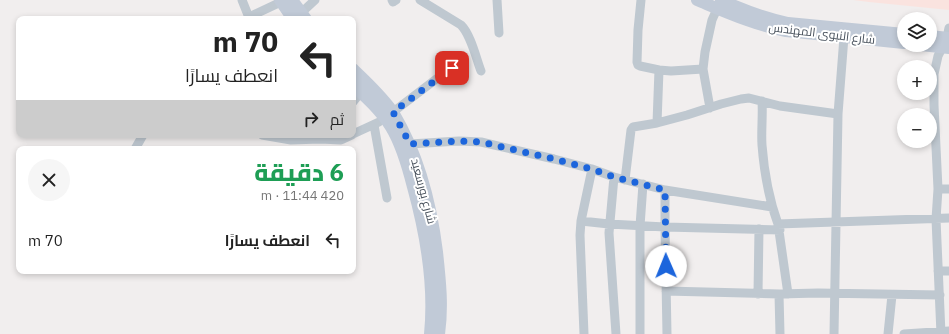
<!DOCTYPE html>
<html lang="ar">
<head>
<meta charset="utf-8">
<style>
  :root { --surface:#fff; --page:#f6f6f6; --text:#222; --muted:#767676 }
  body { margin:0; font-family:"IBM Plex Sans",Cairo,sans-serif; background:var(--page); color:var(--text); direction:rtl; height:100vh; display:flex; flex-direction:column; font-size:15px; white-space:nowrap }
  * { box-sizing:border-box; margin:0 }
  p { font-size:13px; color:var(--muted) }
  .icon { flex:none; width:22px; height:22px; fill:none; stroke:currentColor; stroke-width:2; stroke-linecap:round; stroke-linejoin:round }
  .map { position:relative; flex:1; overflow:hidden; direction:ltr }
  .panel { position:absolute; left:16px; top:146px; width:340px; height:128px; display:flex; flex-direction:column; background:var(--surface); border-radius:8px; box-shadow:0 2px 6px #0003; direction:rtl }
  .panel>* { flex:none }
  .top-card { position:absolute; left:16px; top:16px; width:340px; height:122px; border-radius:8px; box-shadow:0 2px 6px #0003; direction:rtl; background:#fff; color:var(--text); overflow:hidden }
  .tools { position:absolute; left:897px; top:12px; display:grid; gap:8px }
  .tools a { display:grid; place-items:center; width:40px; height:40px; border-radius:50%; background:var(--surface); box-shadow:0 2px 6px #0003; font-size:20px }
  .pin { position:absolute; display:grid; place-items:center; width:34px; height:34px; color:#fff; margin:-17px; border-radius:8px; box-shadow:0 2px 6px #0006 }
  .me { position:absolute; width:44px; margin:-22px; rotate:359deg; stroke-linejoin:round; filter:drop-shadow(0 0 3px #0008) }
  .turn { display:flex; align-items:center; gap:14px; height:84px; padding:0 12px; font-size:18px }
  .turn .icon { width:52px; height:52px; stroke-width:2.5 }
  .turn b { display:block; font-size:28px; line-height:34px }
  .then { display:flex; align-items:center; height:38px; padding:0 12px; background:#0003; gap:8px; font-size:15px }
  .round { display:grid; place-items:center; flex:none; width:42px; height:42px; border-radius:21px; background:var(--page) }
  .overview { display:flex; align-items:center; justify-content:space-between; height:68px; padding:0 12px }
  h1 { font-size:24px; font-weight:800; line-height:30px; color:#1e9e55 }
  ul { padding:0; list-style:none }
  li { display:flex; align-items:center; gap:12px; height:52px; padding:0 12px }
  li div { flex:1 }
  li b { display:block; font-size:15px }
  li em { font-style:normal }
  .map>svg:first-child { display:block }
  .medical { fill:#fae3df }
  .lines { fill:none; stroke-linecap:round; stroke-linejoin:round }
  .street { stroke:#bfc8d0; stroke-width:9 }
  .secondary { stroke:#c1cad7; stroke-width:12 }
  .route { stroke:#1c65dc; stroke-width:7; stroke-dasharray:0 12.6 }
  .labels { text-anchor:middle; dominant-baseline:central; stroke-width:4; stroke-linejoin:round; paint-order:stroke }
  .street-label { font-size:12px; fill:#47505b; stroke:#fff }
</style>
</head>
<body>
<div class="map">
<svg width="949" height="334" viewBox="0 0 949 334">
  <rect width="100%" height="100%" fill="#f1eeee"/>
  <path class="medical" d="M853 0H949V10L869 2Z"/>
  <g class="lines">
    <path class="street" d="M242 0 248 15 251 16 281 2
      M392 0 393 2 396 0
      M420 0 461 25C471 35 476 58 481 71
      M497 0 499 33
      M641 0 638 30 637 62 638 65 640 66 659 70
      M301 13 315 0
      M762 101C763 116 761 131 762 145 764 171 769 199 778 224
      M353 102 361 92
      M710 108 703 69 705 52 712 20 717 9
      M393 112 452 67
      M657 123 659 70 671 71 703 69
      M374 125 387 198
      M353 134 379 122
      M262 135 291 140 320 139 341 140 352 135
      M410 144 459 141 481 142 554 159 592 169 614 177 665 190 772 207
      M135 149 143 135
      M614 177 609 233 616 334
      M625 180 631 130 633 127 657 123 687 115 721 104 741 99 749 98 780 106 838 114
      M938 189H949
      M665 190V227L667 334
      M581 221 609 224 665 227 780 230
      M938 271H949
      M666 291 779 294
      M758 294 759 229
      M788 294 778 224 949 218
      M584 334 580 235 581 221 592 169
      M640 334V226L643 184
      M780 334 779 294 818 293 940 295
      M834 334 838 114 844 37
      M888 334 892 295
      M904 334 949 331
      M941 334 936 219 938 189 934 105V74L938 56 947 38 949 28"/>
    <path class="secondary" d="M280 0 293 19
      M292 0 306 19
      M697 0C726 12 755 25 786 31L904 43
      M721 0C743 10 764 18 788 23L904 34
      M930 36 949 38
      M921 45 949 48
      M353 69C366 82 384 98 394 114 419 156 431 204 437 252 440 280 443 306 439 334
      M353 85C367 98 381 111 391 127 402 145 408 167 413 187 426 234 435 285 430 334"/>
  </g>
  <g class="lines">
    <path class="route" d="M452 68 393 112 410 144 459 141 481 142 554 159 592 169 614 177 665 190 666 266"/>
  </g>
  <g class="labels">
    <g class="street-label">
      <text transform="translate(822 33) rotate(7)">شارع النبوى المهندس</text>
      <text transform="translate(424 191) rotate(75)">شارع بورسعيد</text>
    </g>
  </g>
</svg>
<div class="tools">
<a><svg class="icon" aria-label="layers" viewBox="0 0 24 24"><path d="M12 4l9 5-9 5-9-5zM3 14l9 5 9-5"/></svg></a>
<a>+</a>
<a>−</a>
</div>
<div class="pin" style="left:452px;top:68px;background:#d93025"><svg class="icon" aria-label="arrive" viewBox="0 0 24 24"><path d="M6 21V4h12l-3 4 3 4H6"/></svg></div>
<svg class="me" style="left:666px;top:266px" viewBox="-20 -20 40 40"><circle r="19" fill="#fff"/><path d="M0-13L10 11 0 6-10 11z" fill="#1c65dc"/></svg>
<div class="top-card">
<div class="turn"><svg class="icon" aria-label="left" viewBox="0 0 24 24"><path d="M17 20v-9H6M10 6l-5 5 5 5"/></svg><div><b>70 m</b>انعطف يسارًا</div></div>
<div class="then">ثم<svg class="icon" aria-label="right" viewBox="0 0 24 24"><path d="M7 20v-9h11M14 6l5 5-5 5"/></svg></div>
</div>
<section class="panel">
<div class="overview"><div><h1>6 دقيقة</h1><p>420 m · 11:44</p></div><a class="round"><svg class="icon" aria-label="close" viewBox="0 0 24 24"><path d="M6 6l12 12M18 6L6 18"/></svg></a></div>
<ul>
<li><svg class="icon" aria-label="left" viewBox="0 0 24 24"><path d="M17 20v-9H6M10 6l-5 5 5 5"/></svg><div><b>انعطف يسارًا</b></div><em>70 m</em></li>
</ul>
</section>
</div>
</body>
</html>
